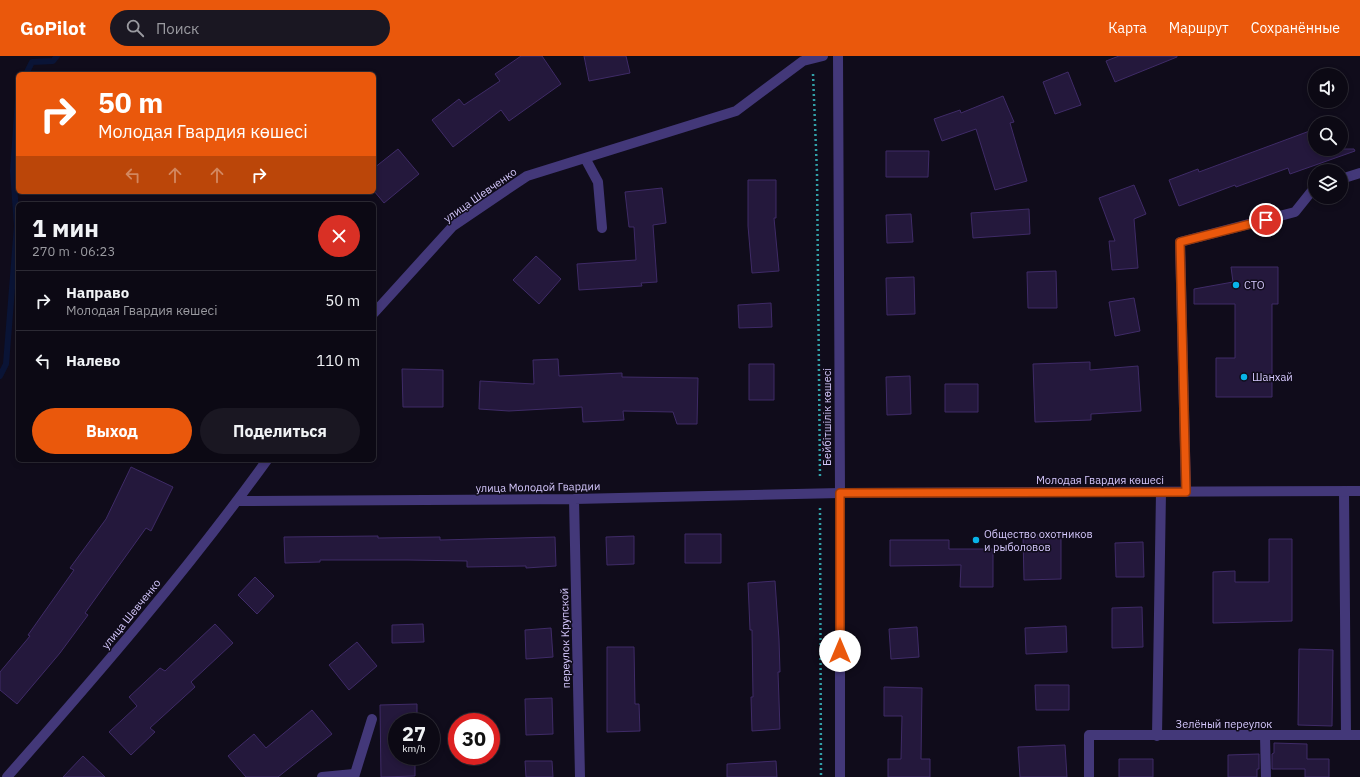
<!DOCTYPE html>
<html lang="ru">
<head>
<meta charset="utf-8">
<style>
  :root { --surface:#0c0914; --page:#1a1722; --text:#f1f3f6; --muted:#9a9aa0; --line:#2c2a34; --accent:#ea580c }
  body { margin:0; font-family:"IBM Plex Sans",sans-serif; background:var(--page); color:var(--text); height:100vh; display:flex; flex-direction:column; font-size:15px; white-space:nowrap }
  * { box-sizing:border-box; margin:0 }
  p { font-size:13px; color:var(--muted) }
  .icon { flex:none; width:22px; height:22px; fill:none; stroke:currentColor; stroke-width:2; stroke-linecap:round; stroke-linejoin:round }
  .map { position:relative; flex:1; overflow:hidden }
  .drawer { position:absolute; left:16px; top:146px; width:360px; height:260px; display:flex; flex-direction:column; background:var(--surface); border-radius:6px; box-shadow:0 2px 6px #0003,0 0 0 1px var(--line) }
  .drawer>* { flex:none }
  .banner { position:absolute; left:16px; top:16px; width:360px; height:122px; border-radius:6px; box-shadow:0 2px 6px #0003,0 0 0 1px var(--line); background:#ea580c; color:#fff; overflow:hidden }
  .controls { position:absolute; left:1308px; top:12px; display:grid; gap:8px }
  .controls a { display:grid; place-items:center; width:40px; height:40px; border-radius:50%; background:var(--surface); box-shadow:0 2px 6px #0003,0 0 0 1px var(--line); font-size:20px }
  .speed { position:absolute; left:388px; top:657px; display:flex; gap:8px; font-size:20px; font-weight:700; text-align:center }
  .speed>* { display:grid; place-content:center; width:52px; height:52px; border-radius:50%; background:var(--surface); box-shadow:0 2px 6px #0003,0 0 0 1px var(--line); line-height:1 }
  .speed small { font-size:10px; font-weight:400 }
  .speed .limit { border:6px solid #d22; background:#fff; color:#111 }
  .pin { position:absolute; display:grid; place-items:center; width:34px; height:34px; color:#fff; margin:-17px; border:2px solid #fff; border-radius:50%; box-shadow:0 1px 4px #0007 }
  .me { position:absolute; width:44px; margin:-22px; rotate:0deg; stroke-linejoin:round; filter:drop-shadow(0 0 3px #0008) }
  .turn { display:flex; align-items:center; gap:14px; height:84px; padding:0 16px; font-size:18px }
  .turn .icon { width:52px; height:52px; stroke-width:2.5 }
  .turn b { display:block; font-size:28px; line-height:34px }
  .lanes { display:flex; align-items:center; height:38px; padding:0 16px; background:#0003; justify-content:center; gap:20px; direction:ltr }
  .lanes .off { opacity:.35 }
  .round { display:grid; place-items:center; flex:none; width:42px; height:42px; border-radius:21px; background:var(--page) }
  .summary { display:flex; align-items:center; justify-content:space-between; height:68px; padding:0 16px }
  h1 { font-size:24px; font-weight:800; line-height:30px }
  .primary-button { display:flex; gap:8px; margin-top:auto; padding:8px 16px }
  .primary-button a { flex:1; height:46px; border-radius:24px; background:var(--accent); color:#fff; font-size:16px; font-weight:800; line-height:46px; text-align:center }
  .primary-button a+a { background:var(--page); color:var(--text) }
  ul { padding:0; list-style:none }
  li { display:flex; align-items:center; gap:12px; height:60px; padding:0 16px; border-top:1px solid var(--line) }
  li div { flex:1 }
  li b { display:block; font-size:15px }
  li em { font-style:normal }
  header { display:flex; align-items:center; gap:24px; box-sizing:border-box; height:56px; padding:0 20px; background:var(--accent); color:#fff }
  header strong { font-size:19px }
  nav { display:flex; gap:22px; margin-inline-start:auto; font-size:14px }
  .search { width:280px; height:36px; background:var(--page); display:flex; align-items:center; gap:10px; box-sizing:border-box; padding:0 14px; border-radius:22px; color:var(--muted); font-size:15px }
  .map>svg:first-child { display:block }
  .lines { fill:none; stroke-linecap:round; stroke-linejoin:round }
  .stream { stroke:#0a1436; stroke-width:6 }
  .building { fill:#24183c; stroke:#3f2b67 }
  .path { stroke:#31a0a8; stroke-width:2.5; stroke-dasharray:2 3; stroke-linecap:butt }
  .service { stroke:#433879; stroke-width:10 }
  .minor { stroke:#433879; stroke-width:10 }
  .tertiary { stroke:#433879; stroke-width:10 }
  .route-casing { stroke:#983908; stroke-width:10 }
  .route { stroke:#ea580c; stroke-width:7 }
  .poi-dot { fill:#08b4e9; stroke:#100c1b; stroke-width:1.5 }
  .labels { text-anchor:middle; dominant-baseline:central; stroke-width:3; stroke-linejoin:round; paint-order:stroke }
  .street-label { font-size:11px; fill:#d5c8fd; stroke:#100c1b }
  .poi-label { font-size:11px; fill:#d5c8fd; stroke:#100c1b; text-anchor:start }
</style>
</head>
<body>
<header>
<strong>GoPilot</strong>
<div class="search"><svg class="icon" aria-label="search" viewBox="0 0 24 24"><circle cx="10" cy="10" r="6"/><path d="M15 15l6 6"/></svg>Поиск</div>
<nav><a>Карта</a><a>Маршрут</a><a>Сохранённые</a></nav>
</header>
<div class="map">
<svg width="1360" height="721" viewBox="0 0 1360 721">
  <rect width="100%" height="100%" fill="#100c1b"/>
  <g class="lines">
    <path class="stream" d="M26 18 32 6 53 5 57 0
      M0 320 6 308 17 170 13 115 18 44"/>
  </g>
  <path class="building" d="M521 0H542L561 28 509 65 501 54 453 91 432 64 459 43 464 49 500 25 495 18Z
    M584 0H626L630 17 589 25Z
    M1119 0H1177V1L1115 26 1106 5Z
    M1068 16 1081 49 1055 58 1043 26Z
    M1003 40 1014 66 1010 67 1027 125 995 134 976 73 942 85 934 63 960 54 961 57Z
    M1315 73V93H1354L1355 95 1290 118 1288 112 1236 131 1235 129 1179 150 1169 124 1198 113 1199 116Z
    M398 93 419 118 384 147 374 135V112Z
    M886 95H929L928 121H886Z
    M748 124H776V162H774L779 215 752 217 748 170Z
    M1134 129 1146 158 1134 163 1138 212 1112 214 1109 185H1115L1099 142Z
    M662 132 666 167 653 169 657 226 641 227 642 230 579 234 577 208 636 204 634 171H629L625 136Z
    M1029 153 1030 178 973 182 971 157Z
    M911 158 913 186 887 187 886 159Z
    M536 200 561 223 539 248 513 224Z
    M1231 211H1278V248H1272V341H1216V302H1235V248H1194V233L1233 226Z
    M1056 215 1057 252H1028L1027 216Z
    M914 221 915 258 887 259 886 222Z
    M1134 242 1140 275 1115 280 1109 246Z
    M771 247 772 271 739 272 738 249Z
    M558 303 559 320 622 317V321L698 322 697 368H677L673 356 623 355 624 364 583 366 582 351 509 355 479 353 480 325 534 328 533 304Z
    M1090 306V314L1138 310 1141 355 1091 358V364L1035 366 1033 308Z
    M749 308H774V344H749Z
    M402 313 443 314V351H403Z
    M910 320 911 358 887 359 886 321Z
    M945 328H978V356H945Z
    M131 411 173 431 151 475 146 472 85 557 88 559 60 597 17 648 0 634V616L30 580 28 579 74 514 70 512 106 463Z
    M685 478H721V507H685Z
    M1023 479H1061V523L1024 524Z
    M378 480V482L440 481V484L555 481 556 510 526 512V510L467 511V505L408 504H320V506L285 507 284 481Z
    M634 480V508L607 509 606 481Z
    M1269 483H1292V565L1213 567V516L1235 515V526H1269Z
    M890 484H949V493H993V531H960L961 509 890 510Z
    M1143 486 1144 521H1116L1115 487Z
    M255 521 274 540 257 558 238 539Z
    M775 525 779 584 780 616H778L780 673 752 675 751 641H753L752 574H750L748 527Z
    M1142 551 1143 591 1112 592V552Z
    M215 568 233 587 191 626 195 631 150 672 155 676 131 699 109 676 137 650 129 641 160 612 165 615Z
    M423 568 424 586 392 587V569Z
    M1066 570 1067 596 1026 598 1025 572Z
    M917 571 919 601 891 603 889 573Z
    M551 572 553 601 526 603 525 574Z
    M357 586 377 610 349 634 329 609Z
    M607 591H634L635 648H639L640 675 607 676Z
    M1299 593 1333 594 1332 670 1298 669Z
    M1035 629H1069V654H1036Z
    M884 631 922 632 921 703H930V721H888V703H901L902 660H884Z
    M552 642 553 678 526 679 525 643Z
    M417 648V666H397V700H415V720L381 721 380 649Z
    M312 654 332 678 278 721H246L228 700 254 678 266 692Z
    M1274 687 1307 688V703H1329V721H1305V713H1272V698L1274 697Z
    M1065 689 1067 721H1020L1018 691Z
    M1259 698V713H1257V721H1228V699Z
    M83 700 105 721H63Z
    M1119 703H1153V721H1119Z
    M525 705H552L553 721H526Z
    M776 705 777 721H727V708Z"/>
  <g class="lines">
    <path class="path" d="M813 18 817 117 820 423
      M820 452 821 721"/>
    <path class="service" d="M585 102 598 126 602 172
      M1341 123 1360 117
      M374 257 453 170 527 120 736 55 803 5 823 0
      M1344 435 1346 679
      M1186 436 1180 186 1295 156 1315 131
      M574 443 580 721
      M237 445 574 443 840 437
      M1157 680 1161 436
      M1265 680 1266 721
      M7 721C97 619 187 515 267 404
      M322 721 354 718
      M354 721 372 663
      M1089 721V679H1360"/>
    <path class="minor" d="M840 721V437L1360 435"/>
    <path class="tertiary" d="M838 0 840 437"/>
  </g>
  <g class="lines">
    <defs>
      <path id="route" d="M840 595V437L1186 436 1180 186 1266 164"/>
    </defs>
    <use href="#route" class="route-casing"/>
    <use href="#route" class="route"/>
  </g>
  <g class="poi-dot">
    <circle cx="1236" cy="229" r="4"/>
    <circle cx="1244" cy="321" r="4"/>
    <circle cx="976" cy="484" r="4"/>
  </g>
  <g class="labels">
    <g class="street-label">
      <text transform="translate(480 139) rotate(-35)">улица Шевченко</text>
      <text transform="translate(827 361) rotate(-90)">Бейбітшілік көшесі</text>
      <text x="1100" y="424">Молодая Гвардия көшесі</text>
      <text transform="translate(538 431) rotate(-1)">улица Молодой Гвардии</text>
      <text transform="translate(131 558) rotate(-51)">улица Шевченко</text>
      <text transform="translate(565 582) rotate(-91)">переулок Крупской</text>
      <text x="1224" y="668">Зелёный переулок</text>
    </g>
    <g class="poi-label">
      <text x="1244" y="229">СТО</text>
      <text x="1252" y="321">Шанхай</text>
      <text x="984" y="478">Общество охотников<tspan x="984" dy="13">и рыболовов</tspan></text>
    </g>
  </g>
</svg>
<div class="controls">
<a><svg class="icon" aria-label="sound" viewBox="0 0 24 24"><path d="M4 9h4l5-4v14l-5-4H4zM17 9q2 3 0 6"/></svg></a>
<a><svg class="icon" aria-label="search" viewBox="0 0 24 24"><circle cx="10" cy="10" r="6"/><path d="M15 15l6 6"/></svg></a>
<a><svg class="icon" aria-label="layers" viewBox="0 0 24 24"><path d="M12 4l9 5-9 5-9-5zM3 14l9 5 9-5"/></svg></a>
</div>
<div class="speed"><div>27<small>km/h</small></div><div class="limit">30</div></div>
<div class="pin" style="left:1266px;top:164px;background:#d93025"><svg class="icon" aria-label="arrive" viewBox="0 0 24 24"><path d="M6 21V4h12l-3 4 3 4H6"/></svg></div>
<svg class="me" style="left:840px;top:595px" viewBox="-20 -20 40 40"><circle r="19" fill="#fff"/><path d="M0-13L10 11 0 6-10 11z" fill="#ea580c"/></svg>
<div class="banner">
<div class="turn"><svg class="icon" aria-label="right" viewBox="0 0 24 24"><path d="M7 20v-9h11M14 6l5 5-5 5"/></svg><div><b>50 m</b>Молодая Гвардия көшесі</div></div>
<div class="lanes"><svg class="icon off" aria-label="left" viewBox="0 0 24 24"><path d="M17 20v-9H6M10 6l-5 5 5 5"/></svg><svg class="icon off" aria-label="ahead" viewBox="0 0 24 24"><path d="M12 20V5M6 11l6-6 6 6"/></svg><svg class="icon off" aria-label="ahead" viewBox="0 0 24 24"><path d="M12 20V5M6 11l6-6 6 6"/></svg><svg class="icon" aria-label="right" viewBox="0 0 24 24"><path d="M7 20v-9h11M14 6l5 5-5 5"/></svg></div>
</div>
<section class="drawer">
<div class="summary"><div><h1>1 мин</h1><p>270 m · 06:23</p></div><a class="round" style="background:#d93025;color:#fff"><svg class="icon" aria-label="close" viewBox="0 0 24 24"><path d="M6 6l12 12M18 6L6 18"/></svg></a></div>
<ul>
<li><svg class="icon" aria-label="right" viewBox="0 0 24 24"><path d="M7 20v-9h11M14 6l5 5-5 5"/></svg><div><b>Направо</b><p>Молодая Гвардия көшесі</p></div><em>50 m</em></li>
<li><svg class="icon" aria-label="left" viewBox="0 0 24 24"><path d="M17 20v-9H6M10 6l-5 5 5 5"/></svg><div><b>Налево</b></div><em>110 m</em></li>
</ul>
<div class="primary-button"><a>Выход</a><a>Поделиться</a></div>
</section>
</div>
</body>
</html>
